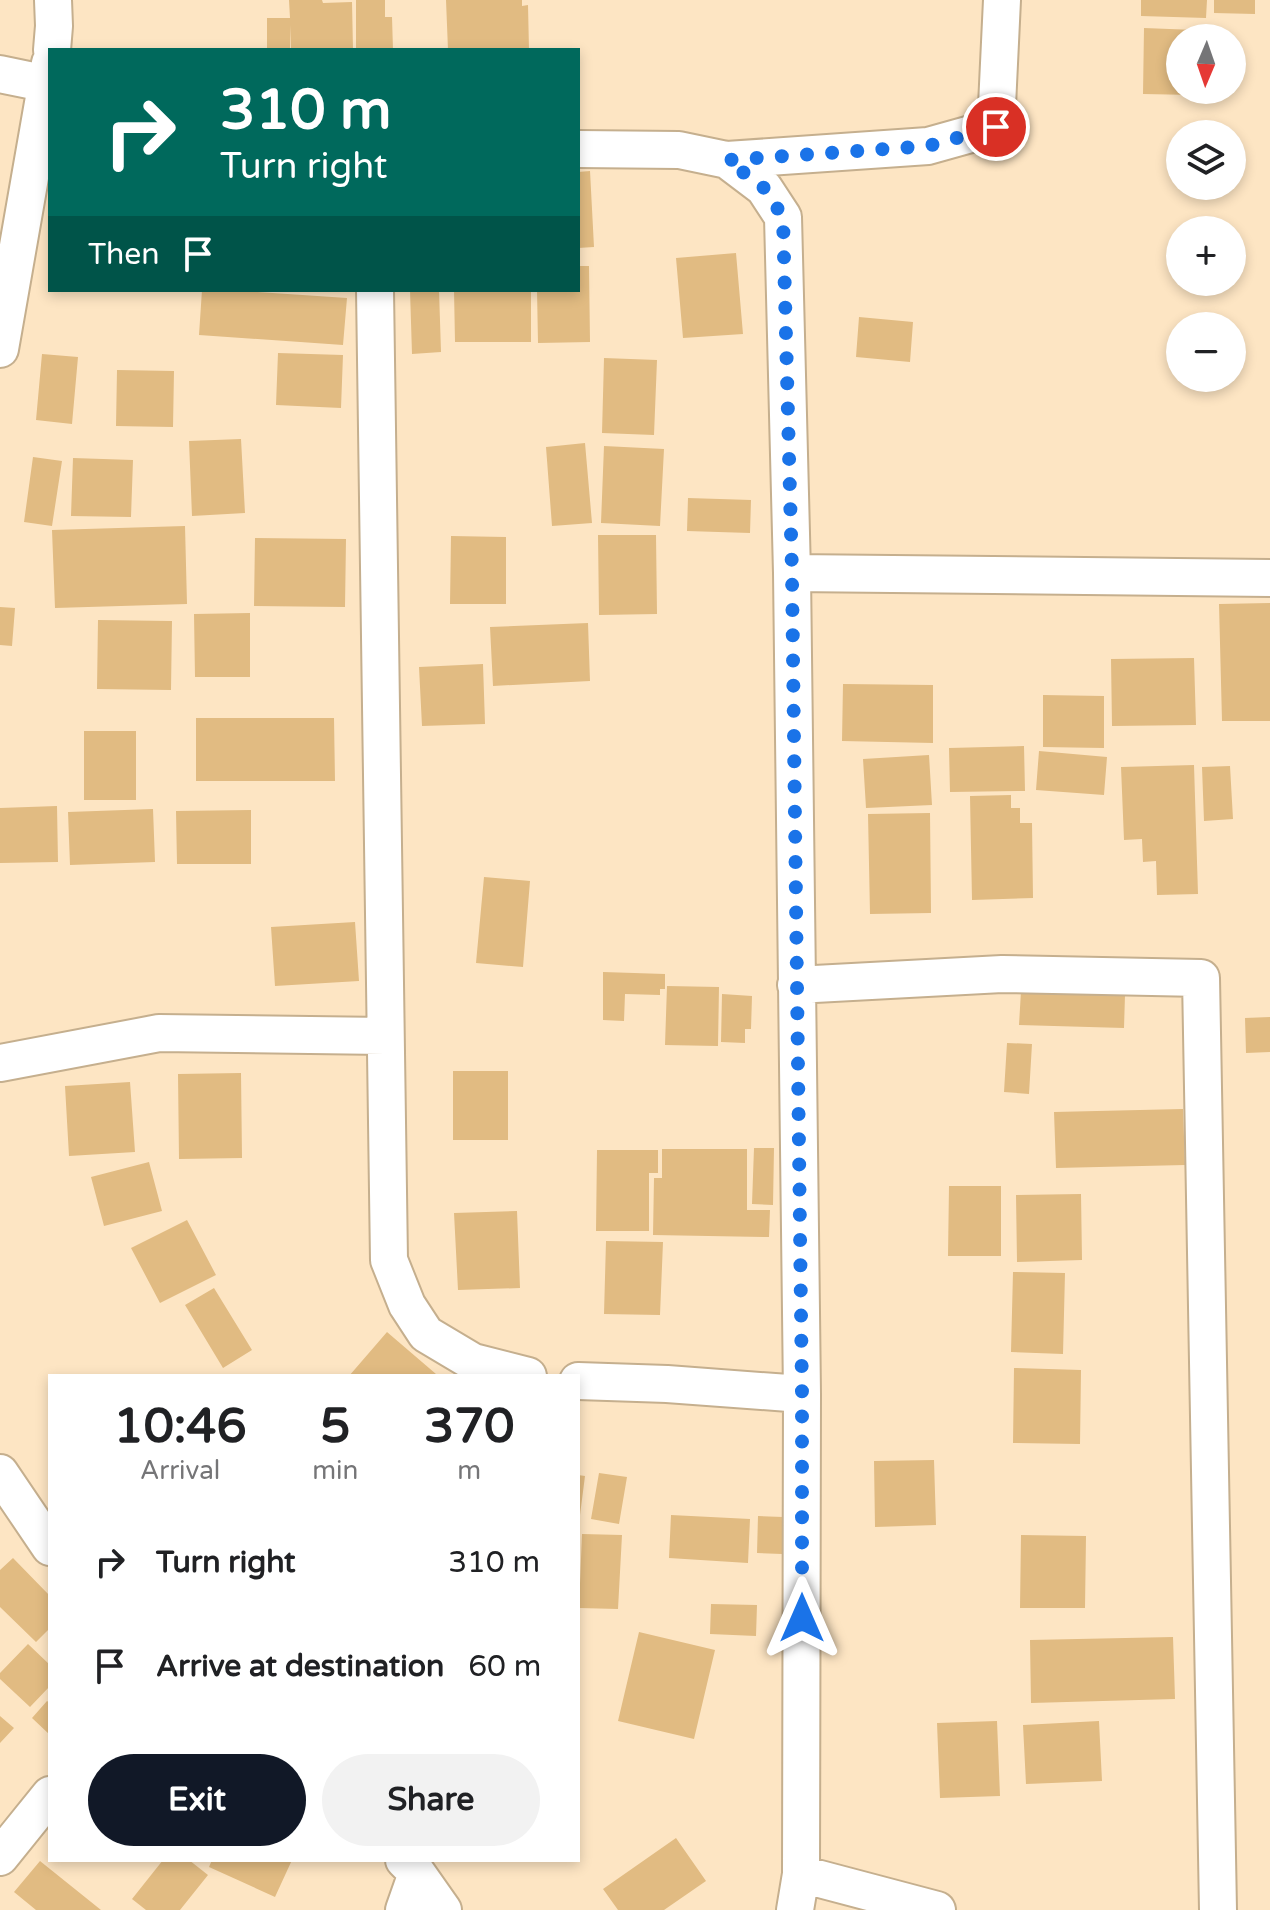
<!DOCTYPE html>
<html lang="en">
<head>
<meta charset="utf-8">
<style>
  :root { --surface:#fff; --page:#f2f2f2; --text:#202124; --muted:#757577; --accent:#111827 }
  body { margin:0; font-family:"Varela Round",sans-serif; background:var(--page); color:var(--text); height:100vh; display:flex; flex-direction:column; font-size:30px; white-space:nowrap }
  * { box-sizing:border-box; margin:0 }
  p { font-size:26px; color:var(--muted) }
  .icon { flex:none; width:44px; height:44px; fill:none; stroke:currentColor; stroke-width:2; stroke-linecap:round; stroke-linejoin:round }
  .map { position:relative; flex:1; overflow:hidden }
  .side { position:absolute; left:48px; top:1374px; width:532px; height:488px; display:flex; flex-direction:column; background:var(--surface); border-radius:0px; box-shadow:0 4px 12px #0003 }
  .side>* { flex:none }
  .banner { position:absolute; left:48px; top:48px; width:532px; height:244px; border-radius:0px; box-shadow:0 4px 12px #0003; background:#00695c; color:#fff; overflow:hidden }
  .needle { width:52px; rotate:182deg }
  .controls { position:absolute; left:1166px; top:24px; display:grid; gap:16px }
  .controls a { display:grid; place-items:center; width:80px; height:80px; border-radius:50%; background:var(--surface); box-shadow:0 4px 12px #0003; font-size:40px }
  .pin { position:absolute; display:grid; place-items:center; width:68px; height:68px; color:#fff; margin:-34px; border:4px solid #fff; border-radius:50%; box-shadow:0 2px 8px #0007 }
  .me { position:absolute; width:88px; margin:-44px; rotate:0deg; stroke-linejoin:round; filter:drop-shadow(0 0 6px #0008) }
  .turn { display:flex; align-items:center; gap:28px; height:168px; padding:0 40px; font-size:36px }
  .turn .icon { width:104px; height:104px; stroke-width:2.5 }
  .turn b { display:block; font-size:56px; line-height:68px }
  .then { display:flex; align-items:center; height:76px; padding:0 40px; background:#0003; gap:16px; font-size:30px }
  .eta { display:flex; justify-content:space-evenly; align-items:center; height:136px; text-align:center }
  .eta b { font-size:48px; font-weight:800; line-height:56px }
  .cta { display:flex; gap:16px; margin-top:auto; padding:16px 40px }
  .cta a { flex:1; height:92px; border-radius:48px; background:var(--accent); color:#fff; font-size:32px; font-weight:800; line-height:92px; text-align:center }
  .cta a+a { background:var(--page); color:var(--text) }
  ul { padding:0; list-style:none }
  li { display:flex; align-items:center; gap:24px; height:104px; padding:0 40px }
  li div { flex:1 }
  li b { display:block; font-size:30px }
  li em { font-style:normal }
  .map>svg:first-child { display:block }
  .building { fill:#e1bb82 }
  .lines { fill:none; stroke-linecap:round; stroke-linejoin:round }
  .street-casing { stroke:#c5af8e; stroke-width:40 }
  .street { stroke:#fff; stroke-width:36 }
  .route { stroke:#1a73e8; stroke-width:14; stroke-dasharray:0 25.2 }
</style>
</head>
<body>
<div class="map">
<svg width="1270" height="1910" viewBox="0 0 1270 1910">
  <rect width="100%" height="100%" fill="#fde5c3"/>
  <path class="building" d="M289 0H322L323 3 352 2 353 50H291L290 25V50H267V18H290Z
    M356 0H385V17H392L393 50H356Z
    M446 0H522V6L528 5 529 50H448Z
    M1141 0H1207L1206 18 1141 16Z
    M1214 0H1255V14L1214 13Z
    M1144 28 1195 30V38H1180V90H1194V95L1143 94Z
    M590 171 594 247 578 248V172Z
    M736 253 743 334 683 338 676 258Z
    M578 266H589L590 342 538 343 537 290H578Z
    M202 290H230L347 298 343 345 199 335Z
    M410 290H439L441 352 412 354Z
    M454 290H531V342H455Z
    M859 317 913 322 910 362 856 357Z
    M278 353 343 355 341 408 276 405Z
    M42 354 78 357 72 424 36 420Z
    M604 358 657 360 654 435 602 433Z
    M117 370 174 371 173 427 116 426Z
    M241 439 245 513 192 516 189 441Z
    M585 443 592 523 552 526 546 447Z
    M604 446 664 449 660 526 601 523Z
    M33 457 62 461 52 526 24 522Z
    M73 458 133 460 131 517 71 516Z
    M688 498 751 500 750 533 687 531Z
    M185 526 187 604 55 608 52 530Z
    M598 535H656L657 614 599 615Z
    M451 536 506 537V604H450Z
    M255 538 346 539 345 607 254 606Z
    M1270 603V721H1222L1219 604Z
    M0 607 15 608 12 646 0 645Z
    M250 613V677H195L194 614Z
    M98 620 172 621 171 690 97 689Z
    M588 623 590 681 493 686 490 627Z
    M1194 658 1196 725 1112 726 1111 659Z
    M483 664 485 724 422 726 419 667Z
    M843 684 933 685V743L842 741Z
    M1043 695 1104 696V748L1043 747Z
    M196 718H334L335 781H196Z
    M84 731H136V800H84Z
    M1024 746 1025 791 950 792 949 748Z
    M1039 751 1107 757 1104 795 1036 790Z
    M929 755 932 805 866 808 863 759Z
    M1194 765 1198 894 1157 895 1156 861 1143 862 1142 839 1124 840 1121 767Z
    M1230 766 1233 819 1204 821 1202 767Z
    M1011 795V808H1020V823H1032L1033 898 972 900 970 796Z
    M57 806 58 862 0 863V808Z
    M153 809 155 862 70 865 68 812Z
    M251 810V864H177L176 811Z
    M930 813 931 913 870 914 868 814Z
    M484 877 530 881 523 967 476 963Z
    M355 922 359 981 275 986 271 927Z
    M603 972 665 974V989H660V995L625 994 624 1021 603 1020Z
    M667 986 719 987 718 1046 665 1045Z
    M1021 991 1125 995 1124 1028 1019 1025Z
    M722 994 752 996 751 1029H745V1043L721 1042Z
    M1270 1017V1052L1246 1053 1245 1018Z
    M1007 1043 1032 1044 1029 1094 1004 1092Z
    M453 1071H508V1140H453Z
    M241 1073 242 1158 179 1159 178 1074Z
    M130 1082 135 1152 69 1156 65 1086Z
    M1183 1109 1185 1165 1056 1168 1054 1112Z
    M754 1148H774L773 1205 752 1204Z
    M662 1149H747V1210H770L769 1237 653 1235 654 1178H662Z
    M597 1150H658V1173H649V1231H596Z
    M149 1162 162 1211 104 1226 91 1177Z
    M949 1186H1001V1256H948Z
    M1081 1194 1082 1260 1017 1262 1016 1195Z
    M517 1211 520 1288 458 1290 454 1213Z
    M187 1220 216 1275 160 1303 131 1248Z
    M606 1241 663 1242 660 1315 604 1314Z
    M1013 1272 1065 1273 1063 1354 1011 1352Z
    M214 1288 252 1350 223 1368 185 1305Z
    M387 1332 436 1374 435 1376H349Z
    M1014 1368 1081 1370 1080 1444 1013 1443Z
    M934 1460 936 1525 875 1527 874 1461Z
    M599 1473 627 1477 619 1524 591 1519Z
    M578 1475 585 1476 580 1515H578Z
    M671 1515 750 1519 748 1563 669 1558Z
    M758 1516 783 1517 782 1554 757 1553Z
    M582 1534 622 1535 618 1609 579 1608Z
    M1021 1535 1086 1536 1085 1608H1020Z
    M13 1558 50 1596V1628L36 1642 0 1607V1570Z
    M711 1604 757 1605 756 1636 710 1634Z
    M639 1632 715 1650 694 1739 618 1721Z
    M1173 1637 1175 1699 1031 1703 1030 1640Z
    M28 1644 50 1665V1686L30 1707 0 1679V1673Z
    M47 1701 50 1703V1735L32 1718Z
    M0 1716 14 1728 0 1743Z
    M997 1721 1000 1796 940 1798 937 1723Z
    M1099 1721 1102 1781 1026 1784 1023 1725Z
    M676 1838 706 1881 664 1910H618L603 1889Z
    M163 1860H189L208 1875 180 1910H146L132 1899Z
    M212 1860H292L275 1897 209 1867Z
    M40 1861 101 1910H36L14 1892Z"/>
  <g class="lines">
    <defs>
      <path id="street" d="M52 50 54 26 53 0
        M0 74 48 84
        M578 149 679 150 727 160 764 188 783 217 792 573 802 1394 801 1874 795 1910
        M727 160 928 146 996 127 1002 0
        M375 290 389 1260 407 1305 426 1334 473 1362 528 1376
        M0 349 50 63
        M792 573 1270 578
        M796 985 1002 974 1201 978 1218 1910
        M0 1063 159 1033 385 1036
        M578 1381 667 1384 802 1394
        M0 1473 50 1547
        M0 1857 50 1795
        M404 1860 417 1873 443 1910
        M801 1874 937 1910
        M404 1910 417 1873"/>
    </defs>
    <use href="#street" class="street-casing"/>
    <use href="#street" class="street"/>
  </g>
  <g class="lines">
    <path class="route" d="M802 1618V1394L792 573 783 217 764 188 727 160 928 146 996 127"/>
  </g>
</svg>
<div class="controls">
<a><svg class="needle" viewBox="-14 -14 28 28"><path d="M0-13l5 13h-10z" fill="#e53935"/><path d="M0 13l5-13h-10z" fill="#757577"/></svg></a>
<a><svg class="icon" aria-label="layers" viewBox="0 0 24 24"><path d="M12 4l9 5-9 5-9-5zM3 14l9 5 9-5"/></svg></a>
<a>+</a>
<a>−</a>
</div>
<div class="pin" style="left:996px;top:127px;background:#d93025"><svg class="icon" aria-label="arrive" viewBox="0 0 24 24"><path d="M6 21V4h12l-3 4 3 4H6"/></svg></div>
<svg class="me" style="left:802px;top:1618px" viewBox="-20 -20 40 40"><path d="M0-17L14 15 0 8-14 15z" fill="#1a73e8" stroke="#fff" stroke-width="4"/></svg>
<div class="banner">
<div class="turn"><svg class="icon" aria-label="right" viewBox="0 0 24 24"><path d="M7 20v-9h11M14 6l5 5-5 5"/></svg><div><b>310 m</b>Turn right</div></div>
<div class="then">Then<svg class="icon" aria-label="arrive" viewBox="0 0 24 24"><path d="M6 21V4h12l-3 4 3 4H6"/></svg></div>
</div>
<section class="side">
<div class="eta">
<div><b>10:46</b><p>Arrival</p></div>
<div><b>5</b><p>min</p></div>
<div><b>370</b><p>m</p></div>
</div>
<ul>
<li><svg class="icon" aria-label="right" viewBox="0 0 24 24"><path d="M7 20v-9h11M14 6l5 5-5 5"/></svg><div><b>Turn right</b></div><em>310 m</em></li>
<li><svg class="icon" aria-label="arrive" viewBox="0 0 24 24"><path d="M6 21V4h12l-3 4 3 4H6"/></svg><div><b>Arrive at destination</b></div><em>60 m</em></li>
</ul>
<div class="cta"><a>Exit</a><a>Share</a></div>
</section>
</div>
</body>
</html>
